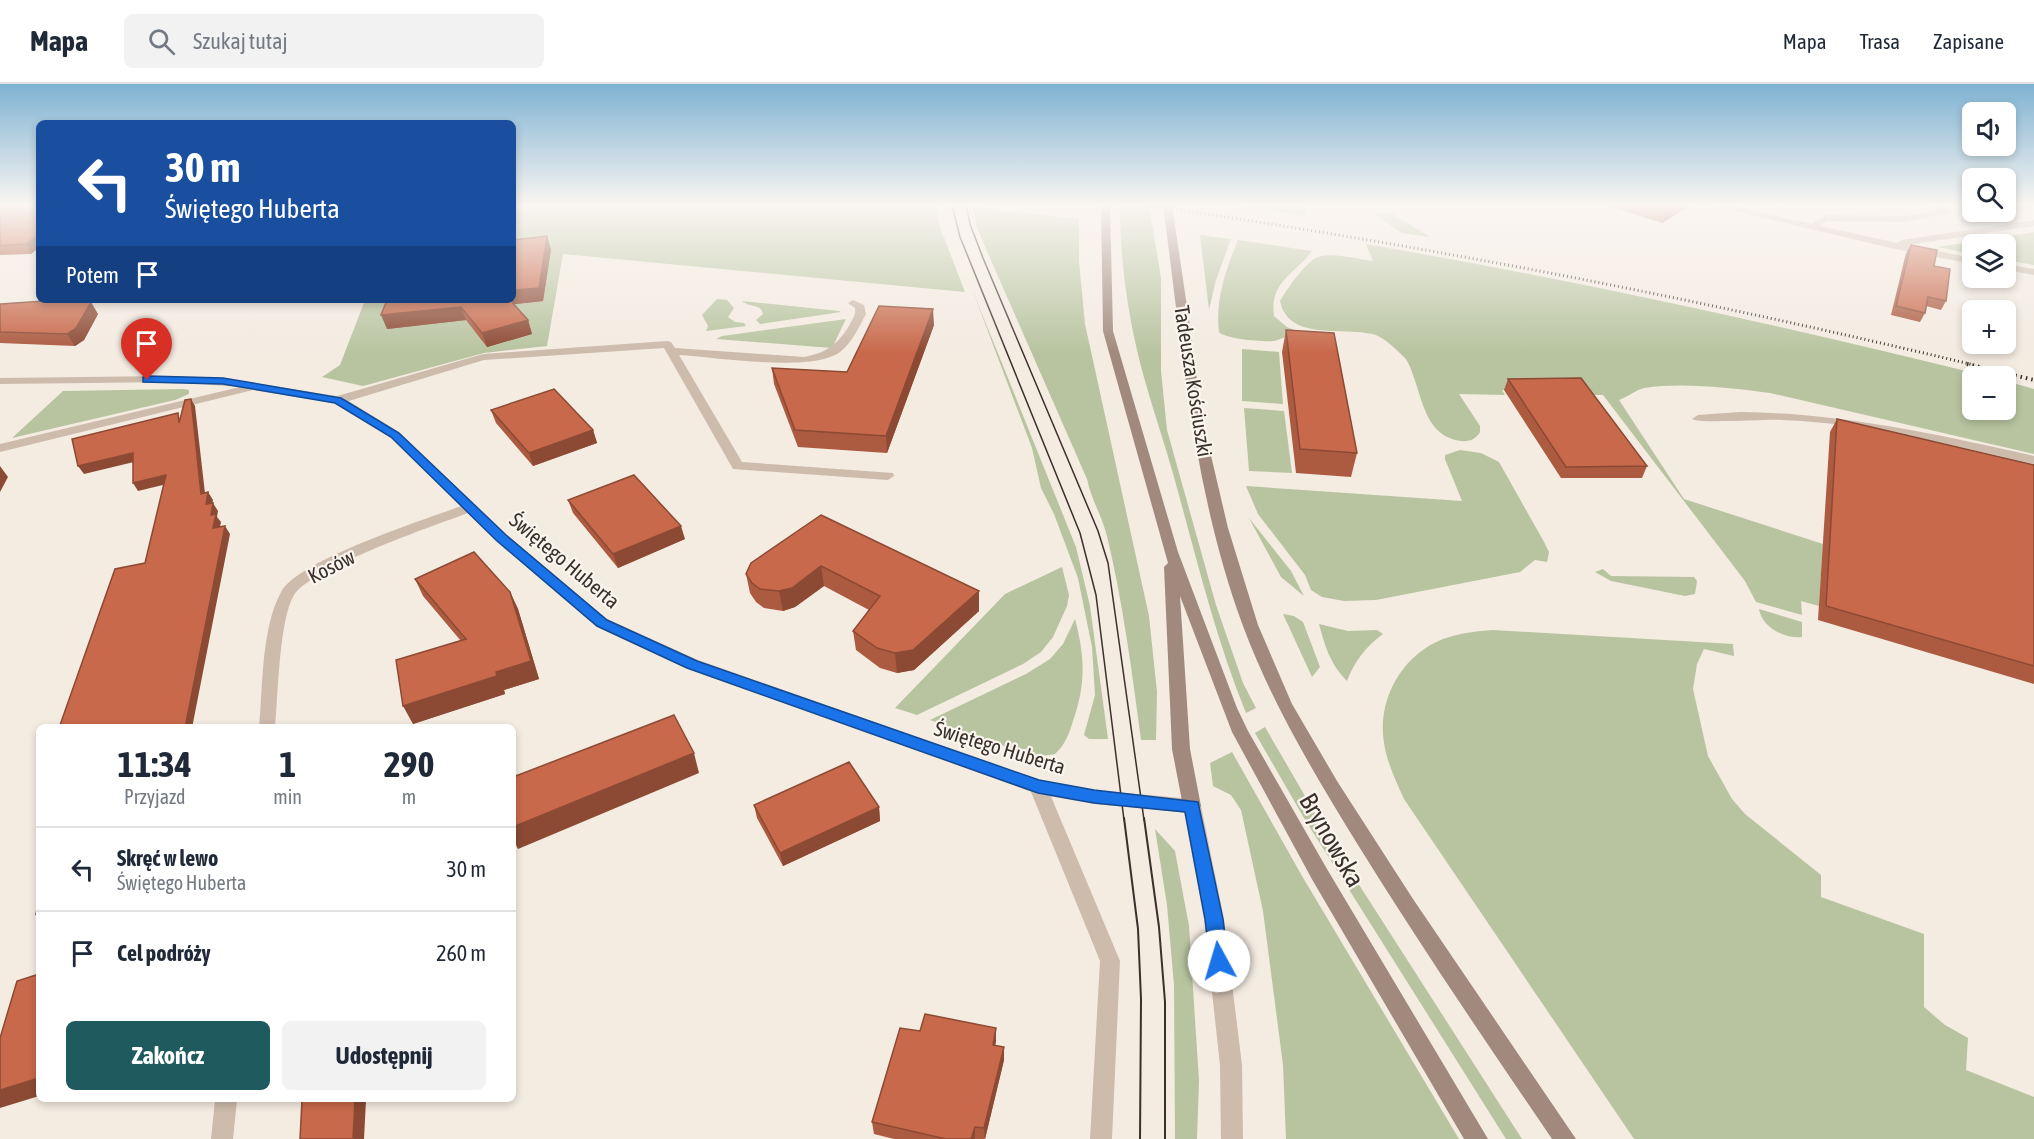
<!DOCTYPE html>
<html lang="pl">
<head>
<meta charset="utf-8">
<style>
  :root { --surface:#fff; --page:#f2f2f3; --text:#1f2937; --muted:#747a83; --line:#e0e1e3; --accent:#1f5a5e }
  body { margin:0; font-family:"Asap Condensed",sans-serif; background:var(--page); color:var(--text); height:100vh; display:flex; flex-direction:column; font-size:22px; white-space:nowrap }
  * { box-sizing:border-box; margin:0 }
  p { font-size:20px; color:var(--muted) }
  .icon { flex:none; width:33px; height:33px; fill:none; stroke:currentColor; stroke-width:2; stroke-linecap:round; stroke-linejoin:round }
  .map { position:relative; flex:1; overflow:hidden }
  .details { position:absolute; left:36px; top:640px; width:480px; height:378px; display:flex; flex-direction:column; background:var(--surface); border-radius:9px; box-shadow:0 3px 9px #0003 }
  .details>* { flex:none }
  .hud { position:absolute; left:36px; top:36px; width:480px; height:183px; border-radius:9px; box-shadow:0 3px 9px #0003; background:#1a4fa0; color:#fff; overflow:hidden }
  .controls { position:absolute; left:1962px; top:18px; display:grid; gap:12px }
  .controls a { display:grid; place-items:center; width:54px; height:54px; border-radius:9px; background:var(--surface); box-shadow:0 3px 9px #0003; font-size:30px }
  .pin { position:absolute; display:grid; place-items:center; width:51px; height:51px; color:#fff; margin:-62px -26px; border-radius:50% 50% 50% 0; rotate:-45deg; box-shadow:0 0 6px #0007 }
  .pin .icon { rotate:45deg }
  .me { position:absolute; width:66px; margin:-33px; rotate:354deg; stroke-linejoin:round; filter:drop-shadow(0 0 4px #0008) }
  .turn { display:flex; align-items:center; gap:21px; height:126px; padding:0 30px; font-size:27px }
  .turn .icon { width:78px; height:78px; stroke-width:2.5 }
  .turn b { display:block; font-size:42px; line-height:51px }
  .then { display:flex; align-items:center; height:57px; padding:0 30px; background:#0003; gap:12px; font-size:22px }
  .eta { display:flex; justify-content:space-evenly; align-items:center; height:102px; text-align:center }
  .eta b { font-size:36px; font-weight:700; line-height:42px }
  .primary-button { display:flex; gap:12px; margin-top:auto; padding:12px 30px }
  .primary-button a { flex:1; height:69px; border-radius:9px; background:var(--accent); color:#fff; font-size:24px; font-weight:700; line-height:69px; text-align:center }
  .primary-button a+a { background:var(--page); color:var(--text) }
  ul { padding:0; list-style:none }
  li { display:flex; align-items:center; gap:18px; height:84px; padding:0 30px; border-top:2px solid var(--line) }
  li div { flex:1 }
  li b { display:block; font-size:22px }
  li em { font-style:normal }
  header { display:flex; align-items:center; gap:36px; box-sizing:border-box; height:84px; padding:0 30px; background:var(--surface); border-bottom:2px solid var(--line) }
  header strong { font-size:28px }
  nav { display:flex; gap:33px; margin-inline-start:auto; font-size:21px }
  .search { width:420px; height:54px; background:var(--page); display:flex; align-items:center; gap:15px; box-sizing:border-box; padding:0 21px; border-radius:9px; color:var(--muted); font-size:22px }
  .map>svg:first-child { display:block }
  .green { fill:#b8c4a0 }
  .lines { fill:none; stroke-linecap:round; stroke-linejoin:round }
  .service { fill:#cdbbac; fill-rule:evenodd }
  .minor { fill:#cdbbac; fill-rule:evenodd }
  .tertiary { fill:#cdbbac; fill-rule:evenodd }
  .secondary { fill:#a18a7d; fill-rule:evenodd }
  .tram-far1 { stroke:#3b302b; stroke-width:1.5 }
  .tram { stroke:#3b302b; stroke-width:2 }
  .rail-far1 { stroke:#3b302b; stroke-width:3; stroke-dasharray:1 3; stroke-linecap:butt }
  .rail { stroke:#3b302b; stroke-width:4; stroke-dasharray:1.5 4; stroke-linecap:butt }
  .wall { fill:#ac5a40 }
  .shaded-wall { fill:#8c4a34 }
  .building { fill:#c8694b; stroke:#8c4a34; stroke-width:1.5 }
  .route { fill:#1a73e8; stroke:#114b97; stroke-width:1.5 }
  .labels { text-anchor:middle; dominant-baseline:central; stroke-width:4.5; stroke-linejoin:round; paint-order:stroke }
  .street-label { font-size:21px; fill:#3b302b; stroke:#fbf5ee }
  .near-street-label { font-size:26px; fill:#3b302b; stroke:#fbf5ee }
</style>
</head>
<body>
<header>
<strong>Mapa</strong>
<div class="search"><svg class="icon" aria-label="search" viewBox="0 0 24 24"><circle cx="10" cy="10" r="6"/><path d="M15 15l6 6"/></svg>Szukaj tutaj</div>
<nav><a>Mapa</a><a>Trasa</a><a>Zapisane</a></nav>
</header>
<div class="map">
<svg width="2034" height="1055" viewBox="0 0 2034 1055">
  <rect width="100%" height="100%" fill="#f4ebe1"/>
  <path class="green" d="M513 121H935L940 143 965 208 563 170 547 262 484 269 363 302 322 293 340 281 365 216H513Z
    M1120 121H1149L1161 194V287L1167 346 1216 521 1243 599 1256 624 1246 629C1215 553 1196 472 1174 393 1165 361 1154 329 1145 297 1129 240 1120 181 1120 121Z
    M1237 121H1304L1305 132Z
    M973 123 1079 135V177L1085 240 1149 532 1157 608 1156 656H1141C1132 588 1123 519 1107 452 1102 432 1091 415 1087 395L986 165 977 143Z
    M1372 128 1393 130 1430 153 1402 149Z
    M2034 148V181L2006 176V160H1972V170L1938 163Z
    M1200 151 1231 155 1216 196 1209 226Z
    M1238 156 1312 167C1295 190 1269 198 1274 232L1287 243 1297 247 1292 253C1284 252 1280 256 1274 257 1264 258 1224 255 1219 248 1215 216 1226 185 1238 156Z
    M1366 160C1574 196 1781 241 1986 292H1972V326H2006V297L2034 305V370L1770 309C1733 304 1681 298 1644 304 1636 306 1627 313 1619 316L1684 415 1823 460 1819 522 1801 517 1802 531 1756 518 1745 497 1603 311H1557L1554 305 1502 306 1505 311 1459 310 1480 342V348C1476 355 1469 358 1461 357 1427 353 1423 318 1413 291 1411 285 1409 279 1405 274 1397 266 1383 252 1372 250 1342 243 1288 257 1280 217 1287 205 1308 174 1321 172 1337 169 1357 175 1373 177Z
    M972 205 1076 463 1090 522 1108 655H1089L1084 651 1095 611 1092 563 1078 494 1054 430 1041 404 1032 364Z
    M717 215 727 216 734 224 728 233 735 238 744 239 746 242 706 247 708 242 702 231Z
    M742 217 839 227 841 228 760 240 756 236 763 230C761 219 749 224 742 217Z
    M846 235 832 264 716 255 722 252Z
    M1242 265 1279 268 1283 320 1242 317Z
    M184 305 189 306V310L175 316 12 354 63 307Z
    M1244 324 1284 327 1292 389 1249 387Z
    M1460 366 1481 369 1499 378 1544 458 1549 468 1547 478 1535 476 1520 488 1376 516 1344 517 1322 513 1311 506 1305 491 1258 430 1246 402 1462 417 1445 375V371Z
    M1249 434 1291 487 1304 512 1281 493Z
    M1062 483 1069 511 1067 522 1053 553 1041 568 1023 580 917 631 895 624 1005 510Z
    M1603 485 1611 492 1694 493 1697 497 1695 510 1685 512 1611 497 1595 488Z
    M1759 525 1802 538V553C1784 555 1762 543 1759 525Z
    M1283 530 1294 532 1303 538 1320 583 1312 593Z
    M1075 535C1085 573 1086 600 1073 637 1069 650 1065 661 1055 670L1035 673 930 636 1026 590 1050 575 1063 560Z
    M1319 540 1348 547 1377 546 1383 550C1366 562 1354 578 1347 597 1330 580 1325 562 1319 540Z
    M1493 546 1733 560 1734 572 1704 565 1697 580 1693 605 1708 672 1732 715 1745 730 1821 791V813L1924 850V923L1945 941 1968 954 1966 986 2034 1013V1055H1634L1404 715C1396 697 1387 679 1384 659 1377 615 1402 571 1443 555 1460 549 1476 547 1493 546Z
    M1265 643 1331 757 1522 1055H1506L1304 734 1255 649Z
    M1232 668 1302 792 1459 1055H1286L1283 981 1263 827 1241 726 1231 711 1213 702 1210 679Z
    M1155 745 1175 767 1189 842 1199 997 1197 1055H1175L1174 901 1167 821Z"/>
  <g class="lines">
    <path class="service" d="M1930 121H1942L1954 128 1904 138 1827 137 1814 146 1806 144 1825 131 1904 132 1939 127Z
      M853 216 864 221 866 230C859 243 852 259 840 268 812 289 716 273 679 271L742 378 893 389 894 392 888 396 733 385 664 264 484 276 342 319H334L332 316 334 313 483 270 667 257 671 258 675 264 804 273C826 269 837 261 849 242 852 235 856 232 855 224L848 219Z
      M1740 328C1841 329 1936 350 2034 372V380C1951 361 1867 339 1782 336 1767 335 1698 340 1692 335L1698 331Z
      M1038 696 1044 698 1047 703 1120 877 1112 1055H1090L1100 877 1029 703 1032 698Z"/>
    <path class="minor" d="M1710 121H1727L1897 159 1902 156 2034 136V142L1907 161 1972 174V180L1891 164Z
      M2006 180 2034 185V191L2006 186Z
      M171 292 223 294 342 313 399 348 507 451 607 535 698 576 1039 696 1094 706 1192 715 1198 717 1201 722 1198 727 1192 729 1094 720 1038 710 686 584 597 543 497 457 468 429C433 442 311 484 294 511 279 536 278 612 275 644H259C263 603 261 545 281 508 298 476 424 436 461 422L391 354 335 319 253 306 0 368V360L240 303 171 298 0 300V294Z
      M215 1016H237L233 1055H211Z"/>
    <path class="tertiary" d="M1192 715 1198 717 1201 722 1224 835 1242 981 1243 1055H1221L1220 981 1204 835 1183 722 1186 717Z"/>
    <path class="secondary" d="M1101 121H1110L1113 247 1178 468 1237 624 1248 647 1327 785 1488 1055H1464L1313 797 1232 648 1180 512 1190 665 1201 722 1198 727 1192 729 1186 727 1183 722 1172 665 1164 483 1168 479 1103 247Z
      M1163 121H1172L1192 256 1201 329 1228 444 1258 541 1292 620 1337 697 1413 815 1576 1055H1552C1486 958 1420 861 1358 761 1315 691 1272 620 1243 542 1193 407 1182 262 1163 121Z"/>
    <path class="tram-far1" d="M952 121 960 153 1080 449 1096 511 1124 736
      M966 121 970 140 983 174 1098 447 1108 479 1144 736"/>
    <path class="tram" d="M1124 734 1138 845 1141 915 1140 1055
      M1144 734 1159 843 1165 918V1055"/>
    <path class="rail-far1" d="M1145 121C1424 161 1700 215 1974 281"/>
    <path class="rail" d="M1967 280 2034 296"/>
  </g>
  <path class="wall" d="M39 121V163L31 170 0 171V123Z
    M1606 121H1691L1662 139Z
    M1911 161 1934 182 1946 217 1941 226 1926 222 1925 229 1920 238 1891 231 1906 169Z
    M551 165 543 217 513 220 528 236 532 250 487 263 466 236 387 245Z
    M0 220 98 230 84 256 75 262 0 259Z
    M934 241 887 369 798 363 774 300 772 284 847 288Z
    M1286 246 1357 369 1351 393 1296 389 1282 268Z
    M1508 295 1647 382 1642 394H1561L1504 306Z
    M491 326 593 346 597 359 533 382 496 339Z
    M1837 335 2034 381V600L1818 536 1830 348Z
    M568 416 685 455 618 484 573 429Z
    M821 431 979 527 914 586 897 589 880 584 856 566 853 547 869 526 824 502 795 523 783 527 764 524 756 518 750 509 746 490Z
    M415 495 510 508 518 525 539 595 504 606 505 610 413 640 461 557 423 512Z
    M754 721 879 723 880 737 783 782 757 734Z
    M996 944V957L995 961 1004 963V976L985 1055H894L874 1050 872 1038 920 947Z"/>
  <path class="shaded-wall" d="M1670 121H1691L1662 139Z
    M2006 121H2034V122L2006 126Z
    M39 150V163L31 170 26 160Z
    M547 152 551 165 543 217 507 221 505 216H513V206Z
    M91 218 98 230 84 256 75 262 67 250Z
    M461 223 466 236 387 245 381 231Z
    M933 225 934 241 887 369 886 352Z
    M528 236 532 250 487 263 482 249Z
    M191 315 195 322 206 418 201 410Z
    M593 346 597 359 533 382 529 369Z
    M133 369 138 377 84 390 78 382Z
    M0 382 8 393 0 408Z
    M166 391 171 399 138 407 133 399Z
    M208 408 213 416 211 429 206 420Z
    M213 419 218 427 217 433 221 438 218 453 213 444 211 431Z
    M225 442 230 450 192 644H185Z
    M681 442 685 455 618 484 613 470Z
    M821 482 824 502 795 523 783 527 779 507Z
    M979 507V527L914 586 897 589 895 569Z
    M510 508 518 525 539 595 504 606 505 610 413 640 403 622 496 588Z
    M694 669 699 689 518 765 513 755V743Z
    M879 723 880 737 783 782 780 769Z
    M996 944V957L993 974V961Z
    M1004 963V976L985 1055 984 1044Z
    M39 994V1012L0 1024V1006Z
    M355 1016H366L364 1055H353Z
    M975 1043V1055H971Z"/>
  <path class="building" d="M26 121H39V150L26 160 0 162V123Z
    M547 152 539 204 513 206V156Z
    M1911 161 1937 166 1934 182 1950 185 1946 217 1928 213 1925 229 1896 222Z
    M60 216 91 218 76 244 67 250 0 248V220Z
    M387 216H510L528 236 482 249 461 223 381 231Z
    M879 222 933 225 886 352 795 346 772 284 847 288Z
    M1286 246 1334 249 1357 369 1300 365Z
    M1581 294 1647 382 1566 383 1508 295Z
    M554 305 593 346 529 369 491 326Z
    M191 315 201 410 208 408 206 420 213 419 211 431 216 430 213 444 225 442 185 644H59L115 485 145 479 166 391 133 399V369L78 382 72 355 178 329 179 339 185 316Z
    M1837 335 2034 381V582L1826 522Z
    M634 391 681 442 613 470 568 416Z
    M821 431 979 507 913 566 895 569 877 564 853 547 880 512 821 482 792 504 779 507 760 505 752 499 746 490 751 479Z
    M474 468 510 508 531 577 496 588 497 592 403 622 396 576 466 555 415 495Z
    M674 631 694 669 513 743V693Z
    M849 678 879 723 780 769 754 721Z
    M39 816V829L36 830Z
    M39 890V994L0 1006V954L17 897Z
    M925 930 996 944 993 961 1004 963 984 1044 975 1043 971 1055H946L872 1038 900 944 920 947Z
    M302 1016H355L353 1055H300Z"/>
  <linearGradient id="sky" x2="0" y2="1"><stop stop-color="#7eb2d2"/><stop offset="0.45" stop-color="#faf6f2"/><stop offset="1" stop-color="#faf6f2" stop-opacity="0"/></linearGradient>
  <rect width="2034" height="269" fill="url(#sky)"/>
  <path class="route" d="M147 292 223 294 341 314 399 349 506 451 607 536 697 577 1039 696 1094 706 1198 718 1223 835 1228 877 1225 882 1219 885 1212 882 1210 877 1205 835 1185 728 1094 719 1038 709 687 584 597 542 497 457 391 353 335 319 223 300 143 298V293Z"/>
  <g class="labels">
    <g class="street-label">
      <text transform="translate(1194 297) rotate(81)">Tadeusza Kościuszki</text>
      <text transform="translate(565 476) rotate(40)">Świętego Huberta</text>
      <text transform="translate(331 482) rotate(-27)">Kosów</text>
      <text transform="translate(1000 663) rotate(17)">Świętego Huberta</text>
    </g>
    <g class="near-street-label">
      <text transform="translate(1332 756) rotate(60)">Brynowska</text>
    </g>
  </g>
</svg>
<div class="controls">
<a><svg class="icon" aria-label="sound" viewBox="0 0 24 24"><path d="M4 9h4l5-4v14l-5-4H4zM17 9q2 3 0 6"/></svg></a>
<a><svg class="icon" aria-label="search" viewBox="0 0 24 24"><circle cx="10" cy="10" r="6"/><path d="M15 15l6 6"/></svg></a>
<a><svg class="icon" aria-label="layers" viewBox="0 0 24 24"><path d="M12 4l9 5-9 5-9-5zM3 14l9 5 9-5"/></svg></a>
<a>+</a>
<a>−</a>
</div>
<div class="pin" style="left:147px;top:296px;background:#d93025"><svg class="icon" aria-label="arrive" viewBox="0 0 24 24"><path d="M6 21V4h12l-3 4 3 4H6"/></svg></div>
<svg class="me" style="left:1219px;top:877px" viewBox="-20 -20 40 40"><circle r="19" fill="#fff"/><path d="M0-13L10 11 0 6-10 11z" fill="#1a73e8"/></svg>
<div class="hud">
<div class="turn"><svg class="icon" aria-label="left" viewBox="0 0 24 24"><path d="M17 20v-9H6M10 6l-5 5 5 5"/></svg><div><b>30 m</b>Świętego Huberta</div></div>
<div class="then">Potem<svg class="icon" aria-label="arrive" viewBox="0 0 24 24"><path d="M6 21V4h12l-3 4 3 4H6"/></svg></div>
</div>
<section class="details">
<div class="eta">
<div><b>11:34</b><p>Przyjazd</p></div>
<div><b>1</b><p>min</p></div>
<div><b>290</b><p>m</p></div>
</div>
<ul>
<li><svg class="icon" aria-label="left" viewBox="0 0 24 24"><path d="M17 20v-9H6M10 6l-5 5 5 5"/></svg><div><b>Skręć w lewo</b><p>Świętego Huberta</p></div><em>30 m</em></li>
<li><svg class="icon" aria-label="arrive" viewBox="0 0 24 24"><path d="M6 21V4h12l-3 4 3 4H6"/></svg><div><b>Cel podróży</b></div><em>260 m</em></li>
</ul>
<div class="primary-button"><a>Zakończ</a><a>Udostępnij</a></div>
</section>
</div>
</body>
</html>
